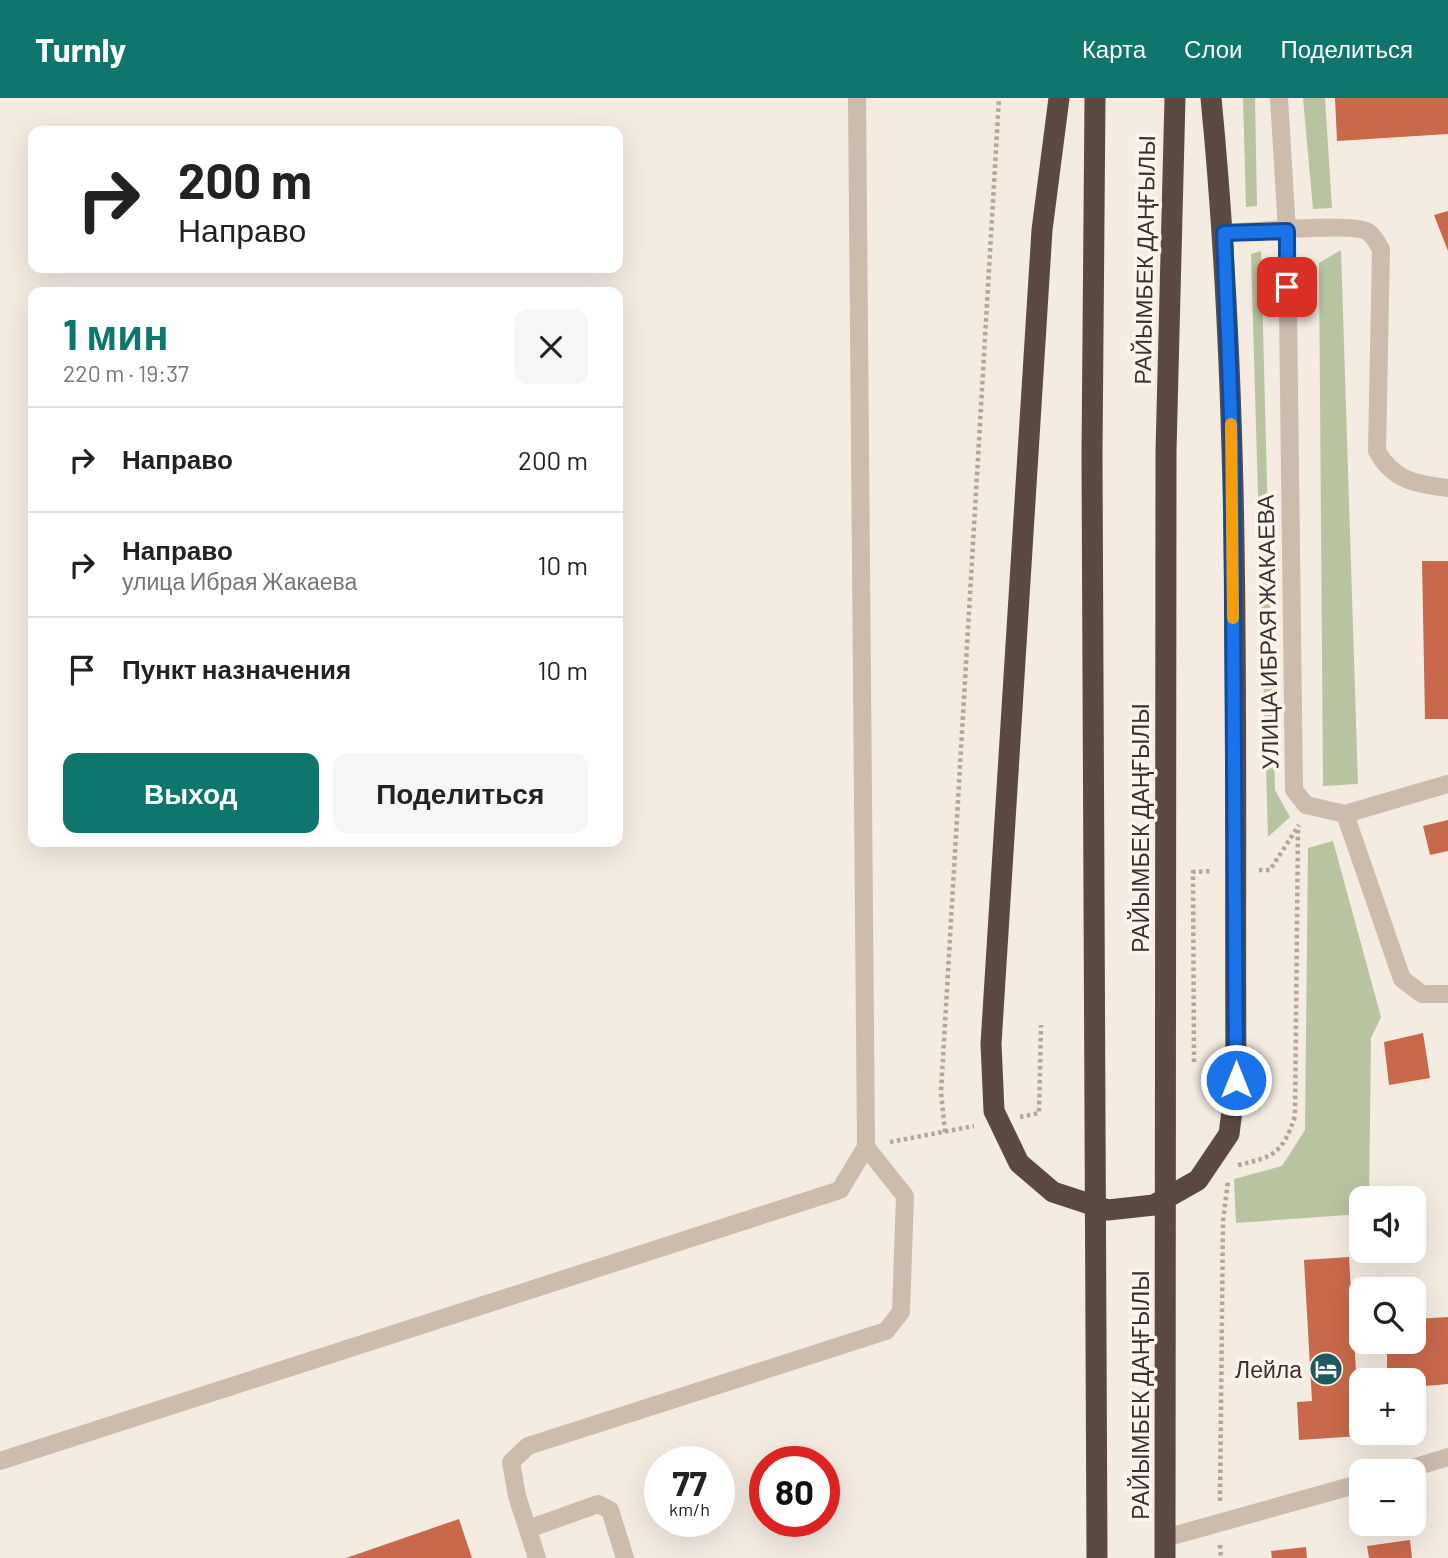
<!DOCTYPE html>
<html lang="ru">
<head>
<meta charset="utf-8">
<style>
  :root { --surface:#fff; --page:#f6f6f6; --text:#222; --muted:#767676; --line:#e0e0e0; --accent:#0f766e }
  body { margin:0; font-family:Barlow,sans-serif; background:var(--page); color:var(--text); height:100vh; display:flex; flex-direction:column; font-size:26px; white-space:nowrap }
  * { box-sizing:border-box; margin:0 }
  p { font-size:23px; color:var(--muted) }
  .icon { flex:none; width:38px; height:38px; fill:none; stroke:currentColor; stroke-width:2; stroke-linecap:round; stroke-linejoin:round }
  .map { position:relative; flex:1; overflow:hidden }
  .drawer { position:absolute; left:28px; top:189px; width:595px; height:560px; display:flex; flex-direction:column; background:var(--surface); border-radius:14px; box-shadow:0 7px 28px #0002 }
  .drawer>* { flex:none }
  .top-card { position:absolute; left:28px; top:28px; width:595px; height:147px; border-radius:14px; box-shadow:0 7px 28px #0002; background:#fff; color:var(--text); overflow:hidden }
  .tools { position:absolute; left:1349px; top:1088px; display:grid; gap:14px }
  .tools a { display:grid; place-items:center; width:77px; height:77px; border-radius:14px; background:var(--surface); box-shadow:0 7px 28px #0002; font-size:35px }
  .speed { position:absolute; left:644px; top:1348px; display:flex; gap:14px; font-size:35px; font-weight:700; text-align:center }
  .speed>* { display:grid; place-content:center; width:91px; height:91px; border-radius:50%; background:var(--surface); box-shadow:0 7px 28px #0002; line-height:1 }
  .speed small { font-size:18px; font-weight:400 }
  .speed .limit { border:10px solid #d22; background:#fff; color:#111 }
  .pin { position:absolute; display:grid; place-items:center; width:60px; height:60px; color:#fff; margin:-30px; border-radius:14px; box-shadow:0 4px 10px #0006 }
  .me { position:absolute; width:77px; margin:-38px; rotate:0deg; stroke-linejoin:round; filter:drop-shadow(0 0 5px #0008) }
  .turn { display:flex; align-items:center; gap:24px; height:147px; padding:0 35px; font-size:32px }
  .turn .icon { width:91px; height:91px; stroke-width:2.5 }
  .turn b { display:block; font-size:49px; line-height:60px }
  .round { display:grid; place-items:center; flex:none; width:74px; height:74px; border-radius:14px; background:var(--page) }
  .summary { display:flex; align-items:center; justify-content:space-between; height:119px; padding:0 35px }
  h1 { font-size:42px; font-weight:700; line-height:52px; color:var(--accent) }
  .primary-button { display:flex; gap:14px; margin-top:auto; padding:14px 35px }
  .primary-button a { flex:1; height:80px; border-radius:14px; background:var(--accent); color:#fff; font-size:28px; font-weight:700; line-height:80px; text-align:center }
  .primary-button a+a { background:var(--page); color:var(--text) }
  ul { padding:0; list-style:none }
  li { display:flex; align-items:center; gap:21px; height:105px; padding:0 35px; border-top:2px solid var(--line) }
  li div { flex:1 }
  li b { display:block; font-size:26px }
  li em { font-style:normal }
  header { display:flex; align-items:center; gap:42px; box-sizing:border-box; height:98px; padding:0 35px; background:var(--accent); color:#fff }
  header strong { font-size:33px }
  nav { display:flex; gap:38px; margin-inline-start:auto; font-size:24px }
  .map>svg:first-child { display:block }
  .green { fill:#b8c4a0 }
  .building { fill:#c8694b }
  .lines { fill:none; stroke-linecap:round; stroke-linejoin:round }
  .path { stroke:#b9a596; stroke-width:4.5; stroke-dasharray:3.5 3.5; stroke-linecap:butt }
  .minor { stroke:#cdbbac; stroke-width:18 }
  .highway { stroke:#5c4a42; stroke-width:21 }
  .route-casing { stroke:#114b97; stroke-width:18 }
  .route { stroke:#1a73e8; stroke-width:12 }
  .slow { stroke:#f59e0b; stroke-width:12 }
  .labels { text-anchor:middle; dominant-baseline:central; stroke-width:7; stroke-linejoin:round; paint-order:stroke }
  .street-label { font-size:23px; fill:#3b302b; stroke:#fbf5ee }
  .poi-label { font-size:23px; fill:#3b302b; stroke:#fbf5ee; text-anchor:end }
</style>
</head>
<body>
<header>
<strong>Turnly</strong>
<nav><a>Карта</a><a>Слои</a><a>Поделиться</a></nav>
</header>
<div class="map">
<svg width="1448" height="1460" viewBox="0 0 1448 1460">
  <rect width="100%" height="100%" fill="#f4ebe1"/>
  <path class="green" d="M1243 0H1255L1257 108 1246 109Z
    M1303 0H1325L1332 110 1313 111Z
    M1341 152 1358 686 1323 688 1319 165Z
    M1261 153 1275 692 1290 719 1268 739 1251 156Z
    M1333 743 1381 919 1371 940 1369 1101H1362L1361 1116 1236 1125 1234 1081 1282 1068 1305 1032 1308 750Z"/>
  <path class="building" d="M1335 0H1448V36L1337 43Z
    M1448 113V153L1434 117Z
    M1422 463H1448V621H1425Z
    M1448 722V753L1430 757 1423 728Z
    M1423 935 1430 980 1389 987 1384 944Z
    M1349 1159 1360 1338 1299 1342 1297 1304 1312 1303 1304 1162Z
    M1448 1219V1286L1414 1289V1283H1387V1244H1414V1221Z
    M459 1421 472 1460H346Z
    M1410 1442 1412 1460H1369L1367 1448Z
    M1306 1449 1307 1460H1272L1271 1453Z"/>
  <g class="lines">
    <path class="path" d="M1259 772H1270L1299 727
      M1194 964 1193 774 1212 773
      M1020 1019 1039 1015 1041 927
      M945 1034 941 994 999 0
      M890 1044 974 1028
      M1238 1067C1274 1059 1283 1055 1295 1018L1298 732
      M1220 1403 1223 1123 1228 1083
      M1220 1447 1221 1460"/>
    <path class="minor" d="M1279 0 1287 133 1294 692 1306 707 1345 716 1402 881 1422 896H1448
      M1224 135C1248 134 1354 124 1368 134 1374 138 1377 145 1381 151L1377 353C1393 383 1417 386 1448 390
      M1345 716 1448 686
      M0 1363 840 1092 866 1049 857 0
      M1399 1374 1448 1359
      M528 1431 598 1406 610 1412 625 1460
      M1165 1440 1362 1385
      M537 1460 517 1398 511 1364 528 1348 886 1233 901 1214 905 1098 866 1049"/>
    <path class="highway" d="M1059 0 1042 132 991 946 994 1013 1019 1065 1053 1094 1108 1112 1154 1107 1198 1082 1229 1036 1236 982C1234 655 1243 326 1211 0
      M1095 0 1092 357 1097 1460
      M1165 1460 1166 353 1175 0"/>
  </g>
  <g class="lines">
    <defs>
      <path id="route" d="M1236 982 1232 344 1224 135 1287 133V189"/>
    </defs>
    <use href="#route" class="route-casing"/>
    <use href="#route" class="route"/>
    <path class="slow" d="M1231 326 1233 520"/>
  </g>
  <defs>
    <symbol id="hotel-disc" viewBox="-11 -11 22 22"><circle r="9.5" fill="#1f5a5e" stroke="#fbf5ee"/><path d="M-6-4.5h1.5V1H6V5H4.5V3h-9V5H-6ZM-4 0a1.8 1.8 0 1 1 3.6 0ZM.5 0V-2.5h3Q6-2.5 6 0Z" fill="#fff"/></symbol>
  </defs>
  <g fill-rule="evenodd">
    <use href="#hotel-disc" x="1307" y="1252" width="38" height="38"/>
  </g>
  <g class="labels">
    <g class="street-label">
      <text transform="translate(1144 162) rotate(-89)">РАЙЫМБЕК ДАҢҒЫЛЫ</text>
      <text transform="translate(1267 534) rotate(-91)">УЛИЦА ИБРАЯ ЖАКАЕВА</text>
      <text transform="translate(1140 730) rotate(-90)">РАЙЫМБЕК ДАҢҒЫЛЫ</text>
      <text transform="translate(1140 1297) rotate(-90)">РАЙЫМБЕК ДАҢҒЫЛЫ</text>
    </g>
    <g class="poi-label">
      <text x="1302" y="1271">Лейла</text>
    </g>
  </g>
</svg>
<div class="tools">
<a><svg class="icon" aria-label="sound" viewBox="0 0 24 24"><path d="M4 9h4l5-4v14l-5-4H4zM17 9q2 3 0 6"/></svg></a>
<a><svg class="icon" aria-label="search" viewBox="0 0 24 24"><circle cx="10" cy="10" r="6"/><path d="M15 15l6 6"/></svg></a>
<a>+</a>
<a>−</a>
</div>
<div class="speed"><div>77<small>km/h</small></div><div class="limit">80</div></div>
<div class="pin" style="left:1287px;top:189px;background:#d93025"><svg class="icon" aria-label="arrive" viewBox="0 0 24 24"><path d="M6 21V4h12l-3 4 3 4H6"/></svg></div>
<svg class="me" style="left:1236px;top:982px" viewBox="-20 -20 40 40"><circle r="17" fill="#1a73e8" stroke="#fff" stroke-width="3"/><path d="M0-11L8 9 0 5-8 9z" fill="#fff"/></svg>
<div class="top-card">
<div class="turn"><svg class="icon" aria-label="right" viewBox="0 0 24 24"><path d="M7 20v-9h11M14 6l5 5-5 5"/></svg><div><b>200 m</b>Направо</div></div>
</div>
<section class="drawer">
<div class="summary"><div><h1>1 мин</h1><p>220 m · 19:37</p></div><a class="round"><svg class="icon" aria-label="close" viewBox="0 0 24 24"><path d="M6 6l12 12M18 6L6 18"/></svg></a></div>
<ul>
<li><svg class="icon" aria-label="right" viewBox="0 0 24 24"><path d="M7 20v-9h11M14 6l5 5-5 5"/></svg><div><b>Направо</b></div><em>200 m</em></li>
<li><svg class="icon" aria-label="right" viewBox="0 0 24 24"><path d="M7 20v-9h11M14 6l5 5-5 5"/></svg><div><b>Направо</b><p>улица Ибрая Жакаева</p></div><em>10 m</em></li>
<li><svg class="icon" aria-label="arrive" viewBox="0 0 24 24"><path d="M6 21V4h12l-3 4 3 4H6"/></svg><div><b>Пункт назначения</b></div><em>10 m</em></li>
</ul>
<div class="primary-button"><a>Выход</a><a>Поделиться</a></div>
</section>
</div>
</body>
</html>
